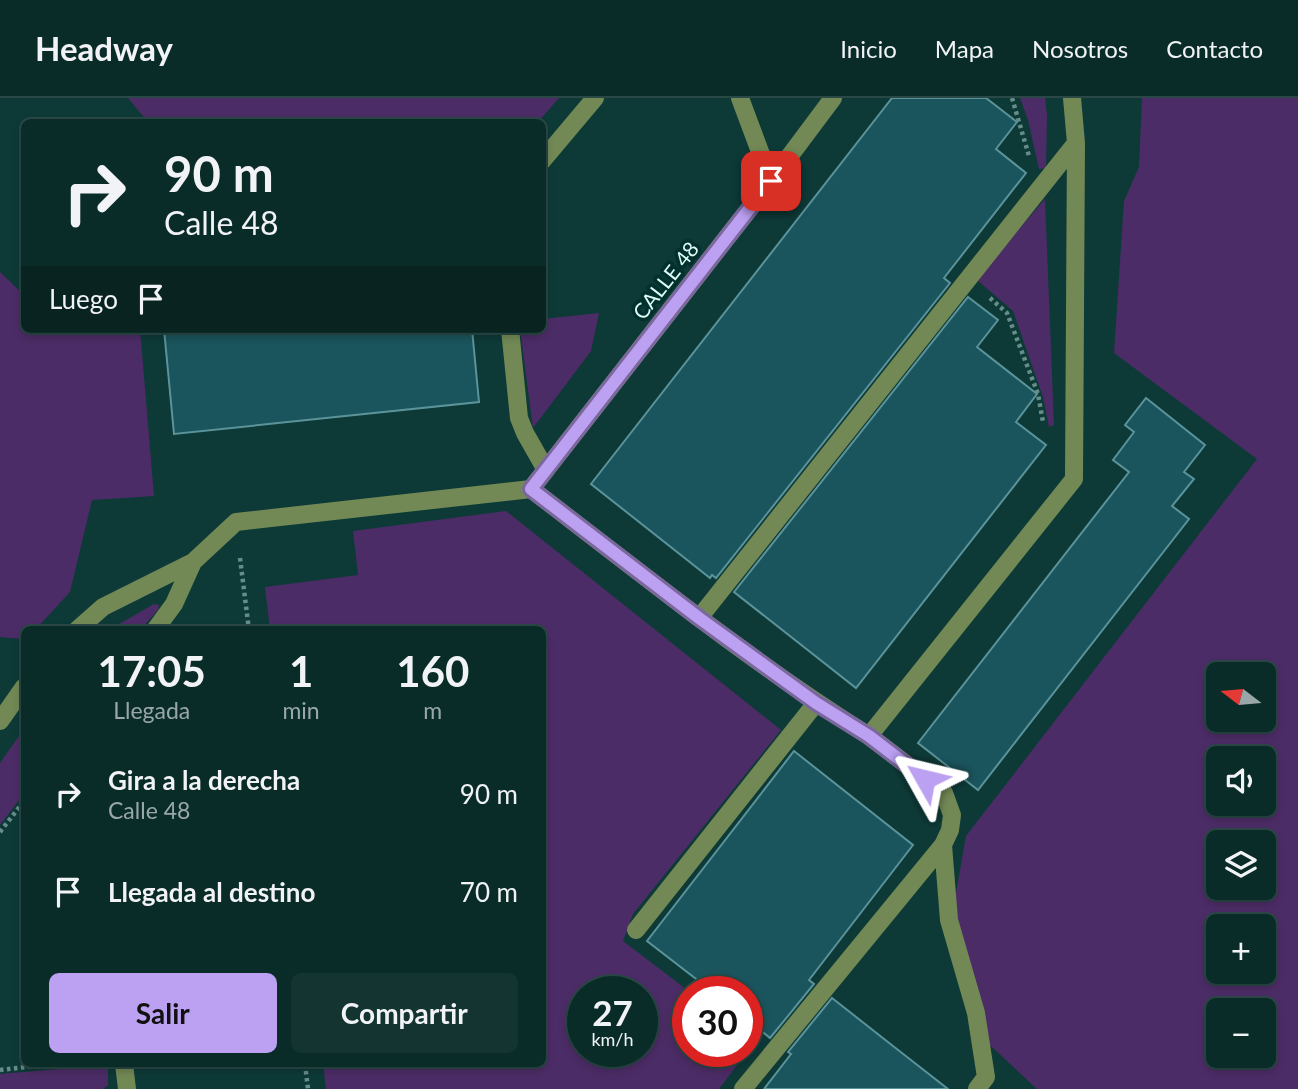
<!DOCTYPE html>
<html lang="es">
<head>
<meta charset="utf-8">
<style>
  :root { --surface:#0a2c29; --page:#133431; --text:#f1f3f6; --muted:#99a7a8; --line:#2a4846; --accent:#bca0f2 }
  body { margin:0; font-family:Lato,sans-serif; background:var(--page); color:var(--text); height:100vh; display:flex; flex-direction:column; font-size:26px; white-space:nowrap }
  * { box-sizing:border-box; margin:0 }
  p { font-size:23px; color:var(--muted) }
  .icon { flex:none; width:38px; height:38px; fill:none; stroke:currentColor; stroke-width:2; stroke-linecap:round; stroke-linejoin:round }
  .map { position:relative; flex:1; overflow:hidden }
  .details { position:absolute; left:21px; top:528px; width:525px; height:441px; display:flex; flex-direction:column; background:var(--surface); border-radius:10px; box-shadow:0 4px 10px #0003,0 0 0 2px var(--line) }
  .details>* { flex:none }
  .hud { position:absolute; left:21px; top:21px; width:525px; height:214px; border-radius:10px; box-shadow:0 4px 10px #0003,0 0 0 2px var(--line); background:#0a2c29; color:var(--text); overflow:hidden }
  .needle { width:46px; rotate:286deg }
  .buttons { position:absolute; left:1206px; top:564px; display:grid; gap:14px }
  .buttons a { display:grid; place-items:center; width:70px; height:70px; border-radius:10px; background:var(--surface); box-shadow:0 4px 10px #0003,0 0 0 2px var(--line); font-size:35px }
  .speed { position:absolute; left:567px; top:878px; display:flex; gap:14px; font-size:35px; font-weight:700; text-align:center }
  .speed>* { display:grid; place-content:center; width:91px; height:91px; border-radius:50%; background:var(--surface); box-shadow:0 4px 10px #0003,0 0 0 2px var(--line); line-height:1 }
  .speed small { font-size:18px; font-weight:400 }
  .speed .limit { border:10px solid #d22; background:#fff; color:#111 }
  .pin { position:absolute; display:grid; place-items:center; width:60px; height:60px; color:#fff; margin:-30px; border-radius:14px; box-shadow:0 4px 10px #0006 }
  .me { position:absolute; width:77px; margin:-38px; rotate:307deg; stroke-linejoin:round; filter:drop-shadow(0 0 5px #0008) }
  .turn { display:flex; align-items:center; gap:24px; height:147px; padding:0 28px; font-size:32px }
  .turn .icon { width:91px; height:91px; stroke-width:2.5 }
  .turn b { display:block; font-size:49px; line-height:60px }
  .then { display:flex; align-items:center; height:66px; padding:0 28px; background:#0003; gap:14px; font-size:26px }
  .eta { display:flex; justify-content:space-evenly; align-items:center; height:119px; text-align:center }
  .eta b { font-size:42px; font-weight:700; line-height:49px }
  .primary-button { display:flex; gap:14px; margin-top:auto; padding:14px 28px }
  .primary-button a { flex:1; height:80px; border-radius:10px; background:var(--accent); color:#111; font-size:28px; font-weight:700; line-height:80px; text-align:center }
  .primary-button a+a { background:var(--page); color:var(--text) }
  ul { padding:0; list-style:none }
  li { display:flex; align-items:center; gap:21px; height:98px; padding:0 28px }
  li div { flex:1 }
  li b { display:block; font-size:26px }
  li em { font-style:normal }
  header { display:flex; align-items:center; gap:42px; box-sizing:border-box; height:98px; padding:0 35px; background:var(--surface); border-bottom:2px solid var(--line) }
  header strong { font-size:33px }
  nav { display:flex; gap:38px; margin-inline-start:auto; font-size:24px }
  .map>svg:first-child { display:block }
  .green { fill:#4c2c66; fill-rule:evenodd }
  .building { fill:#1a545c; stroke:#5b939b; stroke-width:2 }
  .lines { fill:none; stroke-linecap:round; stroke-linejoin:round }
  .path { stroke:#678d8a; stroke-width:4.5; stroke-dasharray:3.5 3.5; stroke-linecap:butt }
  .minor { stroke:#728955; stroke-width:18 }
  .route-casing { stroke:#7a689d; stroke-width:18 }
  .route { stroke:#bca0f2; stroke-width:12 }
  .labels { text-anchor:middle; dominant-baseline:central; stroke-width:7; stroke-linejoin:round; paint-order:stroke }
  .street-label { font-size:21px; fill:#defbf7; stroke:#01302d }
</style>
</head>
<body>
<header>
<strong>Headway</strong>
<nav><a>Inicio</a><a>Mapa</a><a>Nosotros</a><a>Contacto</a></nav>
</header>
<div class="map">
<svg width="1298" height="991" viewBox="0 0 1298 991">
  <rect width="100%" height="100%" fill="#0d3a37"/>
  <path class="green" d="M128 0H559L538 24H148Z
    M1020 0H1045L1047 17 1046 70 1039 71 1028 22Z
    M1142 0H1298V991H1037L978 936 951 823 966 738 1257 361 1114 255 1124 103 1139 69ZM1218 576H1264V621H1218ZM1218 660H1264V705H1218ZM1218 744H1264V789H1218ZM1218 828H1264V873H1218ZM1218 912H1264V957H1218Z
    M1045 101 1054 327 1049 329 1043 299 1013 213 976 181Z
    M0 174 24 197V231H140L154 398 92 402 70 494 35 532H24V541L0 539Z
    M599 215 591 253 533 330 520 231H542L543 221Z
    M506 413 781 632 633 816 623 843 690 894H688V954H747L719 991H326L323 966H542V532H270L265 489 358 477 353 433ZM583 894H642V954H583Z
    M154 506 159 507 158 512 140 532H109Z
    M24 631V696L0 727V665Z
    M106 967 108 970V987L103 991H0V976Z"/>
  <path class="building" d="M892 0H986L1017 24 996 51 1026 75 944 180 950 185 716 480 712 477 710 480 591 386Z
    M968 199 998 222 977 249 1037 296 1016 324 1046 347 856 590 734 494Z
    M164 231H472L479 304 174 336Z
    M1146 300 1205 347 1184 374 1194 381 1172 408 1189 421 978 692 918 645 1129 374 1113 362 1134 334 1125 327Z
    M794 653 913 747 809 882 814 886 770 940 747 921V894H713L647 843Z
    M832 900 893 948 948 991H764L791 956 788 954Z"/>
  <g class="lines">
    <path class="path" d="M1012 0 1029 58
      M990 200 1007 215 1038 296 1043 324
      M240 460 249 532
      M0 734 24 703
      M305 966 308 991
      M0 972 52 966"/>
    <path class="minor" d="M740 0 771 83
      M542 63 595 0
      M510 231 519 320 525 335 546 372
      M531 391 771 83 833 0
      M699 520 1076 45
      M77 532 103 509 193 464 236 424 531 391C642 476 751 564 869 638L1074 381 1076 45 1072 0
      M155 532 174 506 193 464
      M0 623 24 589
      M869 638 944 695 952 717 950 732 943 747 949 822 976 915 986 979 977 991
      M636 832 816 605
      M124 966 127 991
      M743 991 943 747"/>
  </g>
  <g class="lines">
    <defs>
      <path id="route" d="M771 83 531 391 699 520 816 605 869 638 925 681"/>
    </defs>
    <use href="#route" class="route-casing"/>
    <use href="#route" class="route"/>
  </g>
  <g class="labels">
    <g class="street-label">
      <text transform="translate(665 182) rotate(-52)">CALLE 48</text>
    </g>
  </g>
</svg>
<div class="buttons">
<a><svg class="needle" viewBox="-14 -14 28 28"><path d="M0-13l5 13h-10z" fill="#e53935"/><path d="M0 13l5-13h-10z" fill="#99a7a8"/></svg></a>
<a><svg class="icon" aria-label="sound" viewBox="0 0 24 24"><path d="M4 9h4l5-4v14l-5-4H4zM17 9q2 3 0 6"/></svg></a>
<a><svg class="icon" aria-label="layers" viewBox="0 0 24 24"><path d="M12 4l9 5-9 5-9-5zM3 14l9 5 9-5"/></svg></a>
<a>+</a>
<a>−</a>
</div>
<div class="speed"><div>27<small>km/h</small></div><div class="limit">30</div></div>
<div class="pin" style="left:771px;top:83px;background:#d93025"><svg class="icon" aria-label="arrive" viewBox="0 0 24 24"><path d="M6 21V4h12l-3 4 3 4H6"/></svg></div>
<svg class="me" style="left:925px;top:681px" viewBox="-20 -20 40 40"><path d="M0-17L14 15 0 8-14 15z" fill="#bca0f2" stroke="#fff" stroke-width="4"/></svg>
<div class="hud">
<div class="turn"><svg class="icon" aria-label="right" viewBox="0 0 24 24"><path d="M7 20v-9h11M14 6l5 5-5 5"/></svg><div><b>90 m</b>Calle 48</div></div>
<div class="then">Luego<svg class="icon" aria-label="arrive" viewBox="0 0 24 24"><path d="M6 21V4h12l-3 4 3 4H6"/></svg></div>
</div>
<section class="details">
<div class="eta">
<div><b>17:05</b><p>Llegada</p></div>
<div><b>1</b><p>min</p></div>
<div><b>160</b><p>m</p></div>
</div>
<ul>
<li><svg class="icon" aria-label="right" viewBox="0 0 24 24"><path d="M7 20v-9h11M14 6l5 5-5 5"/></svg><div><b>Gira a la derecha</b><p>Calle 48</p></div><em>90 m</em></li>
<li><svg class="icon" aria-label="arrive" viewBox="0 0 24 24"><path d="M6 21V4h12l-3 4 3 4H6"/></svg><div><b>Llegada al destino</b></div><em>70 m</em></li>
</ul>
<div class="primary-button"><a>Salir</a><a>Compartir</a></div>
</section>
</div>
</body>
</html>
